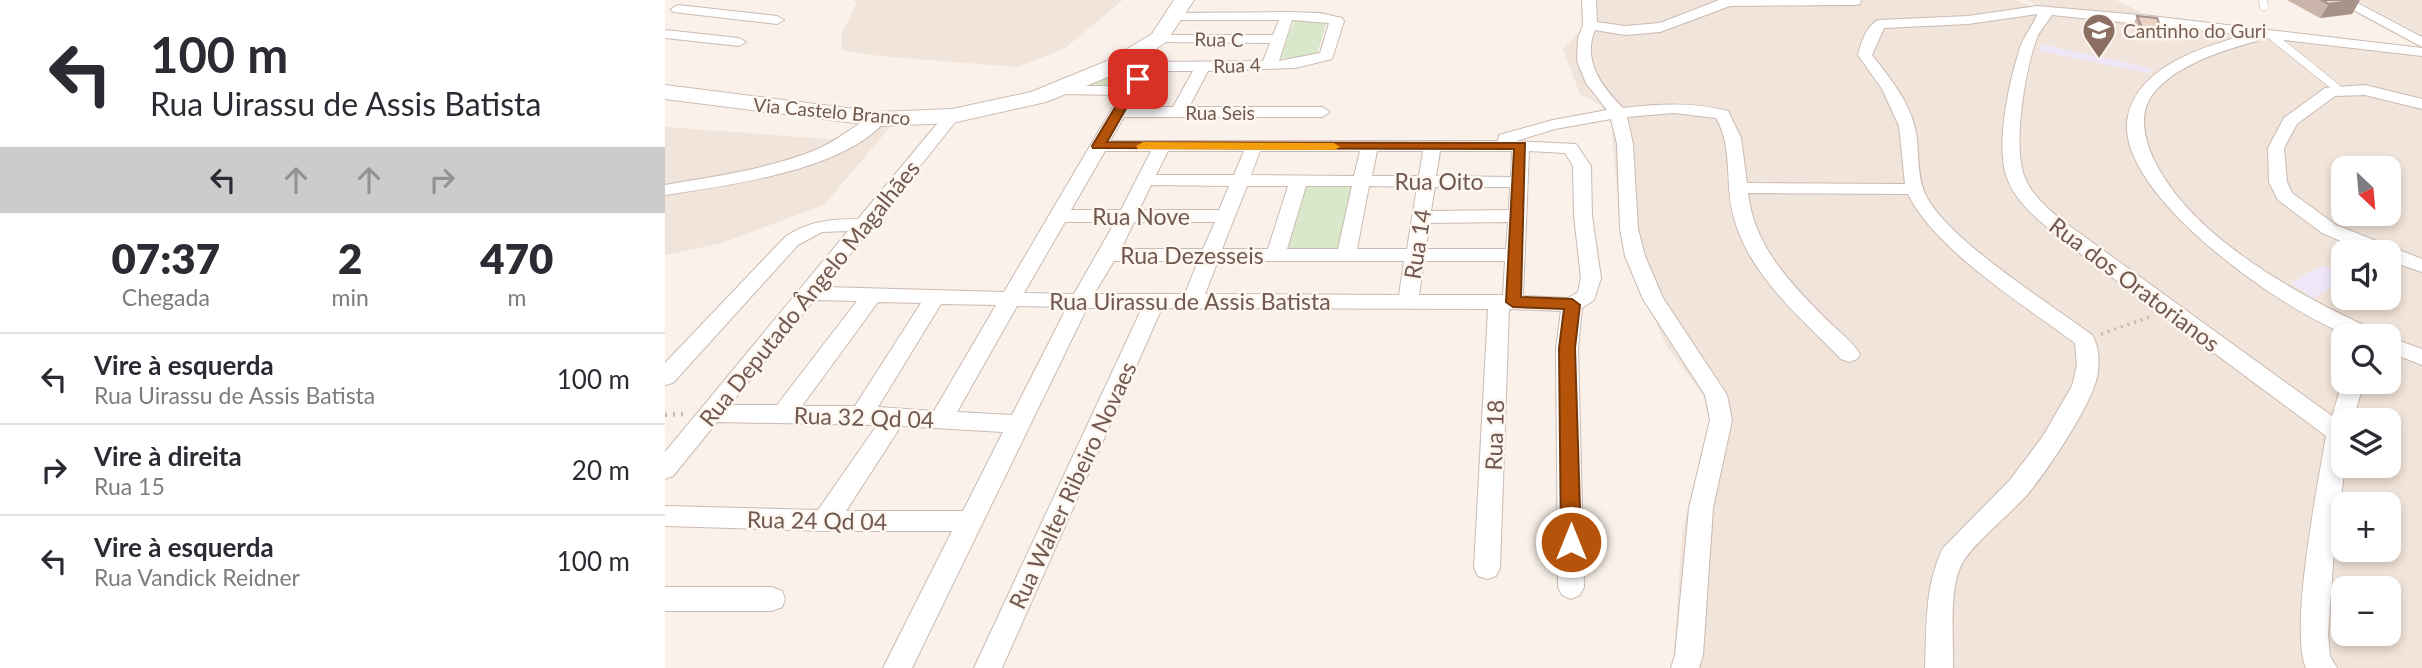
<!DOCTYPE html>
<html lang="pt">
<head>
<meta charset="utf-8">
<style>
  :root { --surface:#fff; --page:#f7f7f7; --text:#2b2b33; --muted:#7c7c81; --line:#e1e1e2 }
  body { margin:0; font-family:Lato,sans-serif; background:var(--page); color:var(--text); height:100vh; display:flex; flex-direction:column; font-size:26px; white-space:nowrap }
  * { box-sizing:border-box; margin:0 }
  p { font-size:23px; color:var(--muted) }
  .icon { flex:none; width:38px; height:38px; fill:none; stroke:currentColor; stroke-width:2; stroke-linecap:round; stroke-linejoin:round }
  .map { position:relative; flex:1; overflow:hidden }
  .sheet { display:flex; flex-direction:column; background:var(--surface); width:665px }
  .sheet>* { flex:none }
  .top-card { background:#fff; color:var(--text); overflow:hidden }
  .needle { width:46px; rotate:154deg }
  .buttons { position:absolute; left:1666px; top:156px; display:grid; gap:14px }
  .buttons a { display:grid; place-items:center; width:70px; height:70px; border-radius:14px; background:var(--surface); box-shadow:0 4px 10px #0003; font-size:35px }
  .pin { position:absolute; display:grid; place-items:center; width:60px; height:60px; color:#fff; margin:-30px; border-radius:14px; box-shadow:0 4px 10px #0006 }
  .me { position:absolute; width:77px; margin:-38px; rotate:0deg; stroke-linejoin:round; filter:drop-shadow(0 0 5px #0008) }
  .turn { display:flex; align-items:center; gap:24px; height:147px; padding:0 35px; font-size:32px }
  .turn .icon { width:91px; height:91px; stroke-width:2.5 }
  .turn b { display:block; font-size:49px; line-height:60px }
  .lanes { display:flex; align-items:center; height:66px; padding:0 35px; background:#0003; justify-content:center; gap:35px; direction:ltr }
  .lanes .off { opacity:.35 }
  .eta { display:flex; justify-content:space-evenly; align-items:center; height:119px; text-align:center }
  .eta b { font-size:42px; font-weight:800; line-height:49px }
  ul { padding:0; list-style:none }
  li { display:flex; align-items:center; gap:21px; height:91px; padding:0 35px; border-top:2px solid var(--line) }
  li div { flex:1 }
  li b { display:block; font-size:26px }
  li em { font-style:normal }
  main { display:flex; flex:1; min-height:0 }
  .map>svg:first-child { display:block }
  .residential { fill:#f1e4da; fill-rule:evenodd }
  .education { fill:#efe7f7 }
  .green { fill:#d9e7ca }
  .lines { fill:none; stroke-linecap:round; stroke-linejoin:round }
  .service-casing { stroke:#cbbab1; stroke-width:9 }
  .minor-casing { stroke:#cbbab1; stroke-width:2 }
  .secondary-casing { stroke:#cfbcb2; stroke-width:2 }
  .path-far1 { stroke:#d2b4a8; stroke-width:3.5; stroke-dasharray:2 5; stroke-linecap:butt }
  .path { stroke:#d2b4a8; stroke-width:4.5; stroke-dasharray:2 6; stroke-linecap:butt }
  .service { stroke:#fff; stroke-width:8 }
  .minor { fill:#fff; fill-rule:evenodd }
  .secondary { fill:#fff; fill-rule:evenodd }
  .wall { fill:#cbb4a9 }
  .shaded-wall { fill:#a5928a }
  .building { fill:#ecd1c5; stroke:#a5928a; stroke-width:2 }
  .route { fill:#b45309; stroke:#753606; stroke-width:2 }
  .slow { fill:#f59e0b }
  .labels { text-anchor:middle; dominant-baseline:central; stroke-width:5; stroke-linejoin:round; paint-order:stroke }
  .far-education-label { font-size:19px; fill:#785e54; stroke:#fdf7f0; text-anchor:start }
  .far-street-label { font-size:19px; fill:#725950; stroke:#fdf7f0 }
  .street-label { font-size:23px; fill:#725950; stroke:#fdf7f0 }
</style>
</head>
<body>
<main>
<section class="sheet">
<div class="top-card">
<div class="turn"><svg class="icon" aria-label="left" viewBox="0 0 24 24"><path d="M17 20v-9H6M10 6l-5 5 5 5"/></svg><div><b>100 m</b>Rua Uirassu de Assis Batista</div></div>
<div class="lanes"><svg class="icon" aria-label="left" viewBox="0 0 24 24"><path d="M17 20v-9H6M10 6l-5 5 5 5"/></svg><svg class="icon off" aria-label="ahead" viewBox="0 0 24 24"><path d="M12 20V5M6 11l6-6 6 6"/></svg><svg class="icon off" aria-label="ahead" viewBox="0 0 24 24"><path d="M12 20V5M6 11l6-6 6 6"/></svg><svg class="icon off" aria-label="right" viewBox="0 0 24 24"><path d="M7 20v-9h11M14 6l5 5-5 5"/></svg></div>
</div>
<div class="eta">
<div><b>07:37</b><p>Chegada</p></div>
<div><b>2</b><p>min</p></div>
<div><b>470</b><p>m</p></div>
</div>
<ul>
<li><svg class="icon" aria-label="left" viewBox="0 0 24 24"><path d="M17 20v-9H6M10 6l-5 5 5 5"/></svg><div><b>Vire à esquerda</b><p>Rua Uirassu de Assis Batista</p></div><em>100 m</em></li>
<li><svg class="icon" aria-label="right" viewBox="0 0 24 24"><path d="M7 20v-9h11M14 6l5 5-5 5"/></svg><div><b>Vire à direita</b><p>Rua 15</p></div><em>20 m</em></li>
<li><svg class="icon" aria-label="left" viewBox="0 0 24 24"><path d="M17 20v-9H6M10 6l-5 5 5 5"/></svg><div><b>Vire à esquerda</b><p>Rua Vandick Reidner</p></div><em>100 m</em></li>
</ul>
</section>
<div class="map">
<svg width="1757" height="668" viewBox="0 0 1757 668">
  <rect width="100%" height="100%" fill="#faf2ea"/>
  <path class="residential" d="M189 0H458L399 49 352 67 214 56 177 50V33L192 3Z
    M918 0H1349L1364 5 1363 9 1371 5 1363 0H1451L1505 26 1757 56V668H1008L1017 533 1048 408 1002 347 957 246 946 123 935 105 915 94 898 49 919 27ZM1678 168H1724V214H1678ZM1678 252H1724V298H1678ZM1678 336H1724V382H1678ZM1678 420H1724V466H1678ZM1678 504H1724V550H1678ZM1678 588H1724V634H1678Z
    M1692 0H1757V35Z
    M200 117 232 119 159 205 57 243 0 255V127L176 140Z"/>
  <path class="education" d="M1377 44 1490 69 1482 73 1374 51Z
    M1658 265 1678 276V280L1648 298 1626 283Z"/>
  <path class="green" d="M662 20 651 58H615L629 21Z
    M478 57 462 87 417 85Z
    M689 184 675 248 620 249 638 185Z"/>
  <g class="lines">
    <defs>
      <path id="service" d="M1598 0 1599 6
        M1607 36 1673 89"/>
      <path id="minor" d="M917 0H931L932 22 960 26 995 23 1054 0H1196L1195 4 1190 5 1065 6 995 32 960 35 930 30C917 61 937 87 958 108 993 104 1028 102 1063 111L1076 138 1082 183 1240 184 1234 126 1217 89 1193 55C1196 43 1202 24 1214 20L1303 16 1372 6 1486 16 1757 48V56L1593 37 1592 41C1558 50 1500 68 1483 102 1476 117 1479 133 1484 148 1515 232 1635 297 1712 331L1716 336C1706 336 1693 338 1684 335 1622 314 1446 192 1463 116 1474 66 1538 47 1580 35L1387 15C1382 23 1375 30 1372 38 1360 69 1347 148 1360 178 1367 195 1382 208 1395 219L1667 416 1678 380 1699 382 1688 420H1678L1680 466 1669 550 1663 634 1665 656 1672 668H1641C1624 629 1653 484 1661 436L1397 240C1377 223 1349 202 1341 175 1331 143 1344 83 1354 51 1357 38 1370 23 1372 14L1303 24 1219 28 1207 55C1224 77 1244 101 1250 128 1255 148 1251 172 1259 191 1276 236 1386 304 1427 335 1436 349 1435 372 1429 387 1419 415 1381 473 1361 496 1344 515 1310 542 1298 562 1283 586 1289 640 1288 668H1260C1262 626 1259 587 1278 548L1345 480 1378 436 1407 386 1412 365 1410 343C1359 305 1270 250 1243 194L1083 193C1089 246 1125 283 1161 319 1172 330 1187 341 1195 354L1192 359 1184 362 1176 359C1137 319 1084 275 1069 218 1059 185 1069 149 1051 118L1009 113 962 117 968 144 973 229 980 256 998 298 1062 395 1067 420 1048 508 1038 655 1034 668H1006L1010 655 1024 508 1045 420 1040 395 978 299 960 256 955 229 952 144 946 119 890 129 851 141 911 144 926 166 927 216 936 278 929 300 917 308 913 348 919 587 915 595 906 599 897 595 893 587 891 348 896 311 844 309 835 568 831 576 822 579 813 576 809 568 823 309 497 308 337 668H309L477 308H422L247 668H218L287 531H160L0 526V506L153 510 212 425 52 422 8 476 0 479V452L183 231 157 232 133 245 8 383 0 385V363L120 237C143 221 166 219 193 219L281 113 287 111 295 116 159 287 339 292 455 95 395 94 387 89 390 86H461L478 58 480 44 488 40 489 35H608L614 20H509L504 19V13L622 12 655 13 677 18 679 21 667 59 630 68 543 71 524 107H657L665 112 657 117H459L445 141H833L834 135 888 120 942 110 921 83 912 61 913 38 918 25ZM627 20 664 23 655 53 614 61ZM493 42H494L605 43 598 61 490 62ZM485 71H528L508 107H465ZM440 151H486L456 210H406ZM503 151H579L569 175H491ZM595 151H695L689 176 586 175ZM712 151H758L754 176H707ZM775 151H847L846 177 771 176ZM864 151 900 153 908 166 909 216 916 278 913 292 903 298 858 296ZM486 185 564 186 554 210H474ZM582 186H623L603 249H557ZM641 186H687L673 249H622ZM704 186 752 187 742 249H692ZM770 187H845L844 210 766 211ZM400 222H450L409 294 359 293ZM469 222H550L538 249H456ZM843 222 841 249H761L764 223ZM449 261H533L520 294H429ZM553 261H739L734 295 540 294ZM759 261H840L838 295H754ZM149 300 192 301 112 405H65ZM213 302 256 303 190 406H137ZM276 304 331 305 269 411 213 407ZM352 306 402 307 347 415 292 412ZM236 426 338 432 298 511H181Z
        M1670 0H1687L1757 37V47Z
        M13 5 112 16 119 20 112 24 8 12 6 9Z
        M0 30 74 38 81 42 74 46 0 38Z
        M1700 85 1757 99V109L1700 95 1670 96 1632 124 1619 148 1622 182 1627 193 1671 225 1757 259V272L1724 261V252H1702L1657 233 1613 200 1604 182 1603 148 1619 118 1660 88Z
        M214 114 222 119C180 171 63 185 0 195V185C52 176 104 169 153 149 172 141 199 118 214 114Z
        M1724 337 1757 349V365L1724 352Z
        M0 587H107L117 591 120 599 117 607 107 611H0Z"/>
      <path id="secondary" d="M509 0H529L501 42 458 71 381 102 287 123 214 126 0 99V85L214 112 287 109 366 92 442 61 487 34Z"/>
    </defs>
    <use href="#service" class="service-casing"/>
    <use href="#minor" class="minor-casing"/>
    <use href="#secondary" class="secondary-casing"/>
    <path class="path-far1" d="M1436 334 1485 317"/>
    <path class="path" d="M0 415 19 414"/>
    <use href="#service" class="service"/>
    <use href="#minor" class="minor"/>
    <use href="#secondary" class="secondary"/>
  </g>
  <path class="wall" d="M1622 0H1695L1687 14 1655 18Z
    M1472 16 1497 31 1493 40 1473 38 1468 26Z"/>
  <path class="shaded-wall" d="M1695 0 1687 14 1655 18 1664 4Z"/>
  <path class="building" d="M1656 0H1692L1664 4Z
    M1472 16 1492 18 1497 31 1477 28Z"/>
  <path class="route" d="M473 75 478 79 442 142 860 143 856 297 907 299 915 305 910 348 916 542 913 548 906 550 899 548 896 542 894 348 899 309 848 307 841 302 849 149 428 148 427 146 467 79Z"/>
  <path class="slow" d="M478 142 669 143 675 147 669 150 473 149 471 146Z"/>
  <defs>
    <symbol id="school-pin" viewBox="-11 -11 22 30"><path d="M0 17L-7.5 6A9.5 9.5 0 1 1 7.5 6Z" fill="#8d6e63" stroke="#fdf7f0"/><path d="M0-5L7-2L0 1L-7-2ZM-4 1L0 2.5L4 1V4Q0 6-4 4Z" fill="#fff"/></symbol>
  </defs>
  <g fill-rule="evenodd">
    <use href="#school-pin" x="1415" y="11" width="38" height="52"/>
  </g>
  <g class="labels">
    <g class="far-education-label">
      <text x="1458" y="30">Cantinho do Guri</text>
    </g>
    <g class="far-street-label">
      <text transform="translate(554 39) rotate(1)">Rua C</text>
      <text transform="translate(572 65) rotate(-2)">Rua 4</text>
      <text transform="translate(167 111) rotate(5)">Via Castelo Branco</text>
      <text x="555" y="112">Rua Seis</text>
    </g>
    <g class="street-label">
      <text x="774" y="181">Rua Oito</text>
      <text x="476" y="216">Rua Nove</text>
      <text transform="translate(752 244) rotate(-81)">Rua 14</text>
      <text x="527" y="255">Rua Dezesseis</text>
      <text transform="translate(1470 284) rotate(37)">Rua dos Oratorianos</text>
      <text transform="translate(144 293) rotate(-51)">Rua Deputado Ângelo Magalhães</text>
      <text x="525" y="301">Rua Uirassu de Assis Batista</text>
      <text transform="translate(199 417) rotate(2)">Rua 32 Qd 04</text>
      <text transform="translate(829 435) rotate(-88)">Rua 18</text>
      <text transform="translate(407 485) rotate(-65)">Rua Walter Ribeiro Novaes</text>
      <text transform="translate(152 520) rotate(1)">Rua 24 Qd 04</text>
    </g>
  </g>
</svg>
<div class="buttons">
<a><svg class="needle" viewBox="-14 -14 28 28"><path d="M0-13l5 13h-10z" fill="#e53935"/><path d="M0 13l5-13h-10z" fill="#7c7c81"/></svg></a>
<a><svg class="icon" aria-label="sound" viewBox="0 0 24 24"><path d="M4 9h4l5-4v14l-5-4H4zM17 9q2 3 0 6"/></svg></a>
<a><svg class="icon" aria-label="search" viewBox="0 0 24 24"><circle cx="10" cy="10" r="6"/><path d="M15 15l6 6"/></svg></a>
<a><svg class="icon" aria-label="layers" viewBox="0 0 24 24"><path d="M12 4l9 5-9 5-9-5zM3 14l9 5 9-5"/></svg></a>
<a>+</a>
<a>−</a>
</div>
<div class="pin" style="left:473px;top:79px;background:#d93025"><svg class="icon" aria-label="arrive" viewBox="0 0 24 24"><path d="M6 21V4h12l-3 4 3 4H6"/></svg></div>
<svg class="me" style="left:906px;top:542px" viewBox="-20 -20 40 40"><circle r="17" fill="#b45309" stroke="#fff" stroke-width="3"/><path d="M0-11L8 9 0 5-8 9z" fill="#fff"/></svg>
</div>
</main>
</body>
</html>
